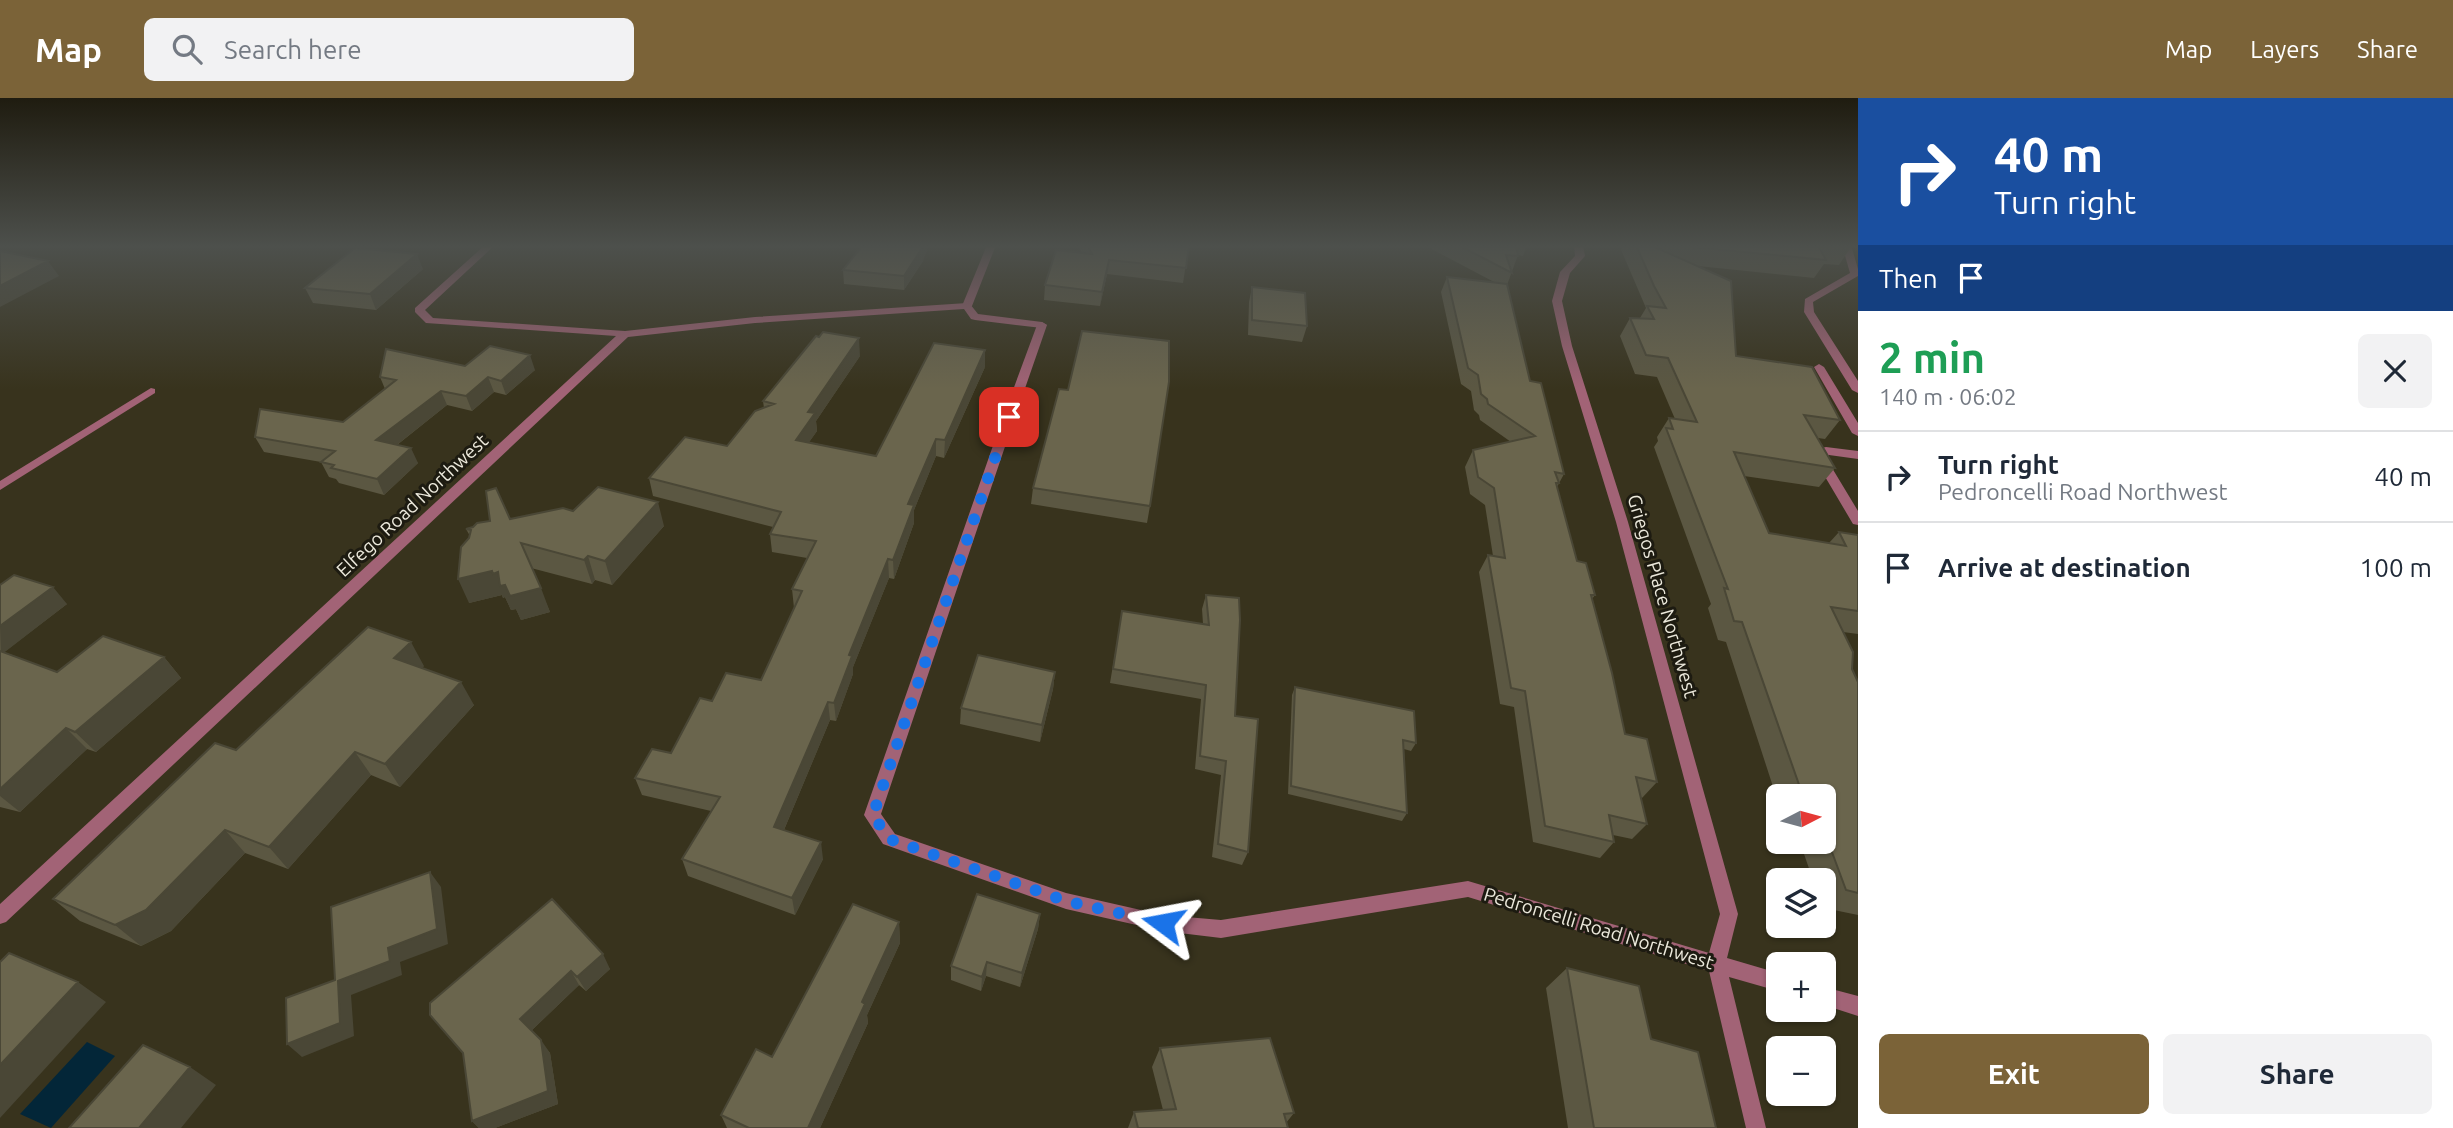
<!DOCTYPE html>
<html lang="en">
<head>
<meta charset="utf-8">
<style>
  :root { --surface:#fff; --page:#f2f2f3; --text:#1f2937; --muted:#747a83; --line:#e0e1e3; --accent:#7b6338 }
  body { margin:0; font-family:Ubuntu,sans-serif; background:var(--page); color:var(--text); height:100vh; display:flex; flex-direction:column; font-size:26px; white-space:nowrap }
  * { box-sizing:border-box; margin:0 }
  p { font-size:23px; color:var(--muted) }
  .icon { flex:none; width:38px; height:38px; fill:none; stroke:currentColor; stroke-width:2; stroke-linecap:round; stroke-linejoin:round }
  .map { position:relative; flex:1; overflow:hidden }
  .sheet { display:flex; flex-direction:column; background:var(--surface); width:595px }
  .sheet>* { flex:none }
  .hud { background:#1a4fa0; color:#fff; overflow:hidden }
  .needle { width:46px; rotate:84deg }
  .tools { position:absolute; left:1766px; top:686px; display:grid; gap:14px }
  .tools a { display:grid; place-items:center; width:70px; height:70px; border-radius:10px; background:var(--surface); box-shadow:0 2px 5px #0004; font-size:35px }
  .pin { position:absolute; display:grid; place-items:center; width:60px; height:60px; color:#fff; margin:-30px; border-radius:14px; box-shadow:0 4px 10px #0006 }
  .me { position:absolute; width:77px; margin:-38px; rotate:283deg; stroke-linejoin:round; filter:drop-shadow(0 0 5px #0008) }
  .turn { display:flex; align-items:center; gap:24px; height:147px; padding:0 21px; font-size:32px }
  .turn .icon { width:91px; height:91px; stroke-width:2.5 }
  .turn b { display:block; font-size:49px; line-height:60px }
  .then { display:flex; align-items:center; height:66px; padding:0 21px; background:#0003; gap:14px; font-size:26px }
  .round { display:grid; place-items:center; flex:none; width:74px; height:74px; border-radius:10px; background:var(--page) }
  .head { display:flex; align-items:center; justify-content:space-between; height:119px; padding:0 21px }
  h1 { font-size:42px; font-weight:700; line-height:52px; color:#1e9e55 }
  .button { display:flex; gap:14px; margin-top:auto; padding:14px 21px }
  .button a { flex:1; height:80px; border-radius:10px; background:var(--accent); color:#fff; font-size:28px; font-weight:700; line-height:80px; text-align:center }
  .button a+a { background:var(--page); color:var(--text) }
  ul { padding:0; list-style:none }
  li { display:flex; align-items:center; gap:21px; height:91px; padding:0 21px; border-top:2px solid var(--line) }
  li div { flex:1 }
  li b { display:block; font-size:26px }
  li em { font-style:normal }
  header { display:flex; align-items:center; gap:42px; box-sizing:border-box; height:98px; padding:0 35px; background:var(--accent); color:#fff }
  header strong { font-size:33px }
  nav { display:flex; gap:38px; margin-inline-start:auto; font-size:24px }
  .search { width:490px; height:63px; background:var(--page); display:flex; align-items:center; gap:18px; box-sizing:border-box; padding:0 24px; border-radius:10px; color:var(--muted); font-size:26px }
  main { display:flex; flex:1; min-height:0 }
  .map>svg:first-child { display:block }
  .water { fill:#032638 }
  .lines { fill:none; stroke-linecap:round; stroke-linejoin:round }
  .service { fill:#a26376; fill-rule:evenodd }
  .minor { fill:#a26376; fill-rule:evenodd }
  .wall { fill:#5b5742 }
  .shaded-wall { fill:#4a4736 }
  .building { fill:#6a654d; stroke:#4a4736; stroke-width:2 }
  .route { stroke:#1a73e8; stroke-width:12; stroke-dasharray:0 21.6 }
  .labels { text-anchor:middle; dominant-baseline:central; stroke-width:6; stroke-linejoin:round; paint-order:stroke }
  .street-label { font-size:19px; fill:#ece9dc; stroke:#1d1b11 }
</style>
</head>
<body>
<header>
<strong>Map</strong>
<div class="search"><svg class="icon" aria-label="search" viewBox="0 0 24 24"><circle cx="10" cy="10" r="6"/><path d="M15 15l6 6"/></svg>Search here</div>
<nav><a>Map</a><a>Layers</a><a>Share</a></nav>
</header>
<main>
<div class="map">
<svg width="1858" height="1030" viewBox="0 0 1858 1030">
  <rect width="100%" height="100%" fill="#38331d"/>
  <path class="water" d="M87 944 115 958 51 1030 20 1016Z"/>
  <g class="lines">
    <path class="service" d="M987 147H996L972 208 964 210 962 208Z
      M1042 224 1047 227 1015 319 1009 322 1005 321 1003 319 1037 227Z
      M1819 266 1824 269 1858 325V338L1852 335 1814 269Z
      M1826 349 1858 353V361L1829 357 1826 360 1858 413V427L1853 426 1814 360 1822 350Z"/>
    <path class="minor" d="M485 147H495L425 212 433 220 625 233 755 219 967 205 970 206 978 216 1042 224 1047 227 1042 230 975 222 971 221 964 211 755 225 628 239 6 824 0 826V806L616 238 426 225 415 214V210Z
      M1574 147H1583L1585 158 1570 175 1562 203 1572 248 1628 424 1738 816 1727 860 1778 875V893L1729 879 1766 1030H1746L1709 873 1468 799 1221 840 1163 833 1066 811 883 746 864 717 1003 319 1009 316 1015 319 881 716 895 736 1066 795 1163 817 1221 822 1468 783 1709 855 1720 816 1616 424 1562 248 1552 203 1560 174 1575 158Z
      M1842 147H1851L1858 171V178L1813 204 1814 214 1858 283V295L1852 292 1804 214 1805 201 1850 175Z
      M151 290 155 291V295L0 392V383Z
      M1824 889 1858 898V918L1824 907Z"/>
  </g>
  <path class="wall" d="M1078 147H1189L1183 185 1107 176 1100 208 1044 202 1045 187 1082 155Z
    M1424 147H1527L1523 158 1518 157 1507 187 1530 283 1564 376 1557 389 1577 463 1595 497 1592 501 1625 636 1657 684 1642 700 1641 699 1647 726 1632 741 1613 737 1614 744 1600 760 1533 744 1514 609 1500 606 1479 474 1488 457 1493 458 1485 407 1470 396 1465 369 1473 352 1511 344 1480 322 1479 317 1474 312 1471 293 1461 286 1441 194 1447 179 1496 185Z
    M1619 147H1825L1851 149 1839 167 1824 166 1814 180 1698 168 1736 258 1840 322 1825 341 1818 340 1835 370 1819 389 1744 378 1769 435 1829 445 1839 434 1858 437V536L1843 534 1852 571 1858 584V817L1824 810V782H1813L1804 756 1797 751 1793 744H1824V698H1778V704L1726 544 1718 542 1708 510 1711 506 1654 349 1658 343 1657 339 1669 320 1675 321 1657 279 1635 276 1620 238 1630 220H1640L1646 210Z
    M923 163 904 192 844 186 843 172Z
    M423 171 376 212 313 205 305 190Z
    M1252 189 1307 228 1302 244 1248 237 1249 204Z
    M860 258 816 323 817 333 809 344 876 358 985 269 944 360 936 358 914 412V425L894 481 889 480 853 569V576L836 623 830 622 784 732 823 761 795 817 688 778 682 761 711 713 642 697 635 680 671 655 712 603 761 582 794 510 792 491 807 460 772 454 770 436 773 429 653 398 649 380 727 348 764 310 763 303Z
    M465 268 535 272 506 297 494 294 472 313 447 307 397 347 418 365 384 397 339 385 336 381 329 379 321 364 264 354 255 339 343 324 385 291 380 279Z
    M1033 390 1150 408 1147 425 1031 406Z
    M573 413 664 428 612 487 595 482 592 486 531 470 550 514 521 522 516 511 511 512 505 499 503 500 502 497 469 505 470 438 466 431 510 421Z
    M0 487 67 506 4 554 57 574 164 559 181 580 96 654 87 651 20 714 0 709Z
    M1206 497 1235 618 1248 754 1242 767 1212 759 1221 677 1195 671 1201 601 1110 585 1122 513 1203 526 1202 511Z
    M424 568 422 570 474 607 400 689 371 677 288 771 245 755 171 833 141 848 80 823 53 801 236 652Z
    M1055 574 1053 591 1040 644 960 626 961 610Z
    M1295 589 1416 645 1411 653 1404 651 1407 715 1402 723 1288 696 1292 597Z
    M552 801 610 871 586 893 579 887 531 933 550 955 558 1006 495 1030H479L472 1023Z
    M1040 816 1038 831 1020 889 986 878 981 893 951 882V868Z
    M899 824 900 845 867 917 868 925 820 1030H727L721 1017 772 959Z
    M1567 870 1651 941 1716 1030H1568L1546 890Z
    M1160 950 1294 1015 1286 1025 1288 1030H1128L1134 1014 1163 1012 1152 969Z"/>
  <path class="shaded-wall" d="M924 147H929L923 163 904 192V178Z
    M417 156 423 171 376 212 370 196Z
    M1109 162 1107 176 1100 208 1102 194Z
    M48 163 59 178 0 209V188Z
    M859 240 860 258 816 323 817 333 798 360 796 342 808 314Z
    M985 252V269L944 360 945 342Z
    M530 257 535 272 506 297 501 283Z
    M488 279 494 294 472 313 466 298Z
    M441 293 447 307 384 357 376 342Z
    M936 341V358L914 412V425L894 481 893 462 908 406Z
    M411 350 418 365 384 397 377 381Z
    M658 404 664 428 612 487 605 463Z
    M588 458 595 482 592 486 584 462Z
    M888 461 889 480 853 569V576L836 623 834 605 849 557Z
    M492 473 498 474 505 487 516 511 511 512 505 499 503 500 502 497 469 505 458 481Z
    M53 489 67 506 1 557 0 528Z
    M541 490 550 514 521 522 510 498Z
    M411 544 424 568 408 584 394 560Z
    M164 559 181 580 96 654 75 634Z
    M1055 574 1053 591 1040 644 1042 627Z
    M461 584 474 607 400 689 385 666Z
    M828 604 830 622 778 746 774 729Z
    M66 630 87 651 20 714 0 698V691Z
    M355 654 371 677 288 771 269 749Z
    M225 732 245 755 171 833 141 848 115 827Z
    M821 744 823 761 795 817 792 800Z
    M430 774 441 789 448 846 400 864 402 877 351 897 354 938 302 959 287 946 338 883 388 850Z
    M1040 816 1038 831 1020 889 1022 875Z
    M899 824 900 845 867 917 868 925 820 1030H808L862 904Z
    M603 856 610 871 586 893 577 879Z
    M987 864 986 878 981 893 982 879Z
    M571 873 579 887 530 934 520 921Z
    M78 884 106 904 0 1020V967Z
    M541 942 550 955 558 1006 495 1030H479L472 1023Z
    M190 969 216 987 181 1030H139Z"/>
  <path class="building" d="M863 147H924L904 178 843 172Z
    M1087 147H1189L1186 170 1109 162 1102 194 1045 187 1056 152 1092 156Z
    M1458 147H1516L1518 158 1506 157 1512 175Z
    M1636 147H1650L1731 183 1736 258 1812 269 1840 322 1804 317 1835 370 1734 354 1769 435 1846 448 1839 434 1858 437V513L1831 509 1853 554 1852 571 1858 584V795L1846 792 1826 738 1824 736V698H1803L1742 524 1734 523 1724 490 1728 491 1666 330 1673 331 1669 320 1697 324 1668 260 1646 257 1630 220 1654 221 1647 208 1666 210 1654 188Z
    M1671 147H1818L1826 162Z
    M1825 147H1849L1851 149Z
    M355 150 417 156 370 196 305 190Z
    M0 153 48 163 0 188Z
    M1447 179 1507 186 1530 283 1541 285 1564 376 1555 374 1559 385H1556L1577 463 1586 465 1595 497H1591L1612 575 1625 636 1647 641 1657 684 1636 679 1647 726 1609 717 1614 744 1545 728 1525 593 1511 590 1488 457 1505 460 1494 390 1478 379 1473 352 1535 338 1488 306 1487 301 1481 296 1478 277 1468 270Z
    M1252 189 1305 195 1307 228 1252 222Z
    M1082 233 1169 243V284L1150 408 1033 390 1059 291 1068 292Z
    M823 234 859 240 808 314 815 315 796 342 876 358 934 245 985 252 945 342 936 341 908 406 914 407 893 462 888 461 849 557 852 558 834 605 828 604 774 729 821 744 792 800 682 761 720 699 635 680 652 651 671 655 700 600 712 603 726 575 761 582 802 493 792 491 816 443 770 436 781 414 649 380 685 339 727 348 755 313 774 306 763 303 816 238 819 239Z
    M490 248 530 257 501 283 488 279 466 298 441 293 376 342 411 350 377 381 331 370 334 367 321 364 335 353 255 339 260 311 343 324 396 282 380 279 386 251 465 268Z
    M598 389 658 404 605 463 588 458 584 462 521 445 541 490 510 498 505 487 500 488 498 474 493 476 492 473 458 481 461 449 469 440 471 432 466 431 473 429 477 425 490 423 486 393 496 390 510 421 563 410 573 413Z
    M14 477 53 489 0 528V487Z
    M1206 497 1239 500 1240 522 1235 618 1258 621 1248 754 1218 746 1226 663 1200 658 1206 587 1113 571 1122 513 1209 527Z
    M368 529 411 544 394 560 461 584 385 666 355 654 269 749 225 732 146 812 115 827 53 801 215 645 236 652Z
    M103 538 164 559 75 634 66 630 0 691V553L57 574Z
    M978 557 1055 574 1042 627 961 610Z
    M1295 589 1414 613 1416 645 1403 642 1407 715 1291 688Z
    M430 774 437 831 388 850 390 863 338 883 340 925 287 946 286 900 335 882 331 809Z
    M977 796 1040 816 1022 875 987 864 982 879 951 868Z
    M552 801 603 856 577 879 571 873 520 921 541 942 548 993 472 1023 463 955 430 917V905Z
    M853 806 899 824 862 904 865 906 808 1030H749L721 1017 756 951 772 959Z
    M9 855 78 884 0 967V864Z
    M1567 870 1639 888 1651 941 1698 954 1716 1030H1594Z
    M1270 940 1294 1015 1284 1016 1288 1030H1138L1134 1014 1176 1011 1160 950Z
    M143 947 190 969 139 1030H69Z"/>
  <linearGradient id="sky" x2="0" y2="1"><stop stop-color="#1f1c10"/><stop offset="0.51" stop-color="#4d504c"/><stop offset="1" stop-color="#4d504c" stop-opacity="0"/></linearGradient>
  <rect width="1858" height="291" fill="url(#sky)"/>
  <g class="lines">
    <path class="route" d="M1009 319 873 717 889 741 1066 803 1163 825"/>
  </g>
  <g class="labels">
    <g class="street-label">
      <text transform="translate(412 407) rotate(-43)">Elfego Road Northwest</text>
      <text transform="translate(1663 498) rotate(74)">Griegos Place Northwest</text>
      <text transform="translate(1599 830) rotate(17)">Pedroncelli Road Northwest</text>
    </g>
  </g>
</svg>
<div class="tools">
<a><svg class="needle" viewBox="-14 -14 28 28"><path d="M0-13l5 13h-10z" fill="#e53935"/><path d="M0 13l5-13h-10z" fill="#747a83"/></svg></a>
<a><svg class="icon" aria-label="layers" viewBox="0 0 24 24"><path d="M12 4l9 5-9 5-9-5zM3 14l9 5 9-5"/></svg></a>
<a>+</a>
<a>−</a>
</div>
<div class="pin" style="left:1009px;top:319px;background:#d93025"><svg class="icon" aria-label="arrive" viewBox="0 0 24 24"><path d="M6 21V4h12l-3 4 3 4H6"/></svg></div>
<svg class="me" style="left:1163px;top:825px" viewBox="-20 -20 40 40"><path d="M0-17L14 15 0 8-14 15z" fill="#1a73e8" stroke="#fff" stroke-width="4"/></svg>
</div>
<section class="sheet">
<div class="hud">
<div class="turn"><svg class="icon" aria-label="right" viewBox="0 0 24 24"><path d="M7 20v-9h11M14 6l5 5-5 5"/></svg><div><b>40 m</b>Turn right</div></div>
<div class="then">Then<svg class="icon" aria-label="arrive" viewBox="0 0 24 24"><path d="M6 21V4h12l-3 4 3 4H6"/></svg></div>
</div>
<div class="head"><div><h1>2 min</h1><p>140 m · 06:02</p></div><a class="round"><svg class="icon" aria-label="close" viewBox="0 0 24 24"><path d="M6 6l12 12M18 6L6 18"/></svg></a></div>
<ul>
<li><svg class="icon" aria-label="right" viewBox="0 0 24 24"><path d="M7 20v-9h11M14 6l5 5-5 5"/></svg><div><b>Turn right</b><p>Pedroncelli Road Northwest</p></div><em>40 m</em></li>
<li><svg class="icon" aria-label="arrive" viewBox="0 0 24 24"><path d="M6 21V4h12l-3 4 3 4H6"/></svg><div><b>Arrive at destination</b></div><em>100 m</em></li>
</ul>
<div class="button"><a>Exit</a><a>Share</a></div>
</section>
</main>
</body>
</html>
